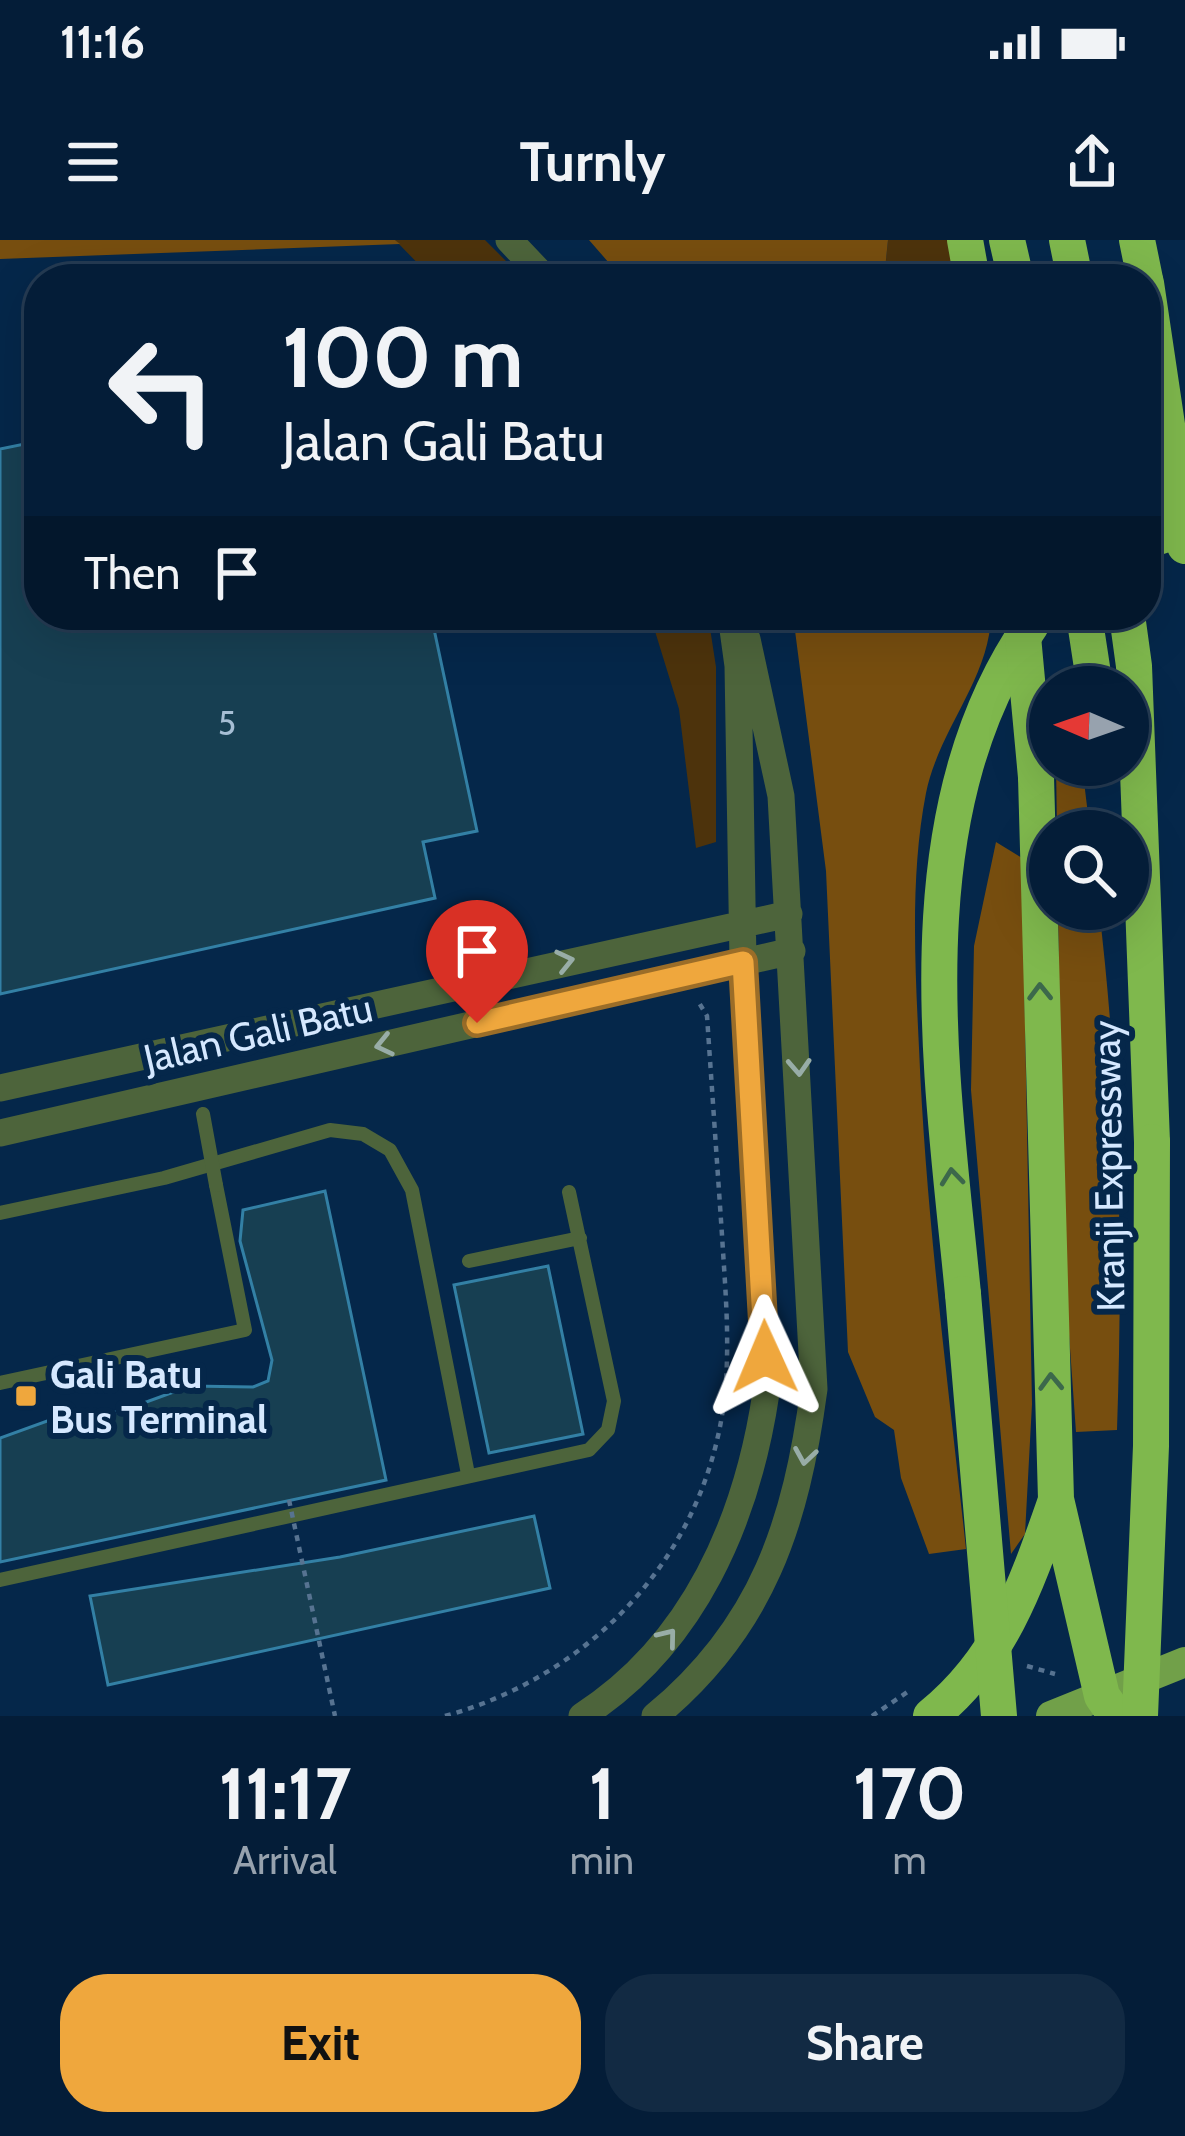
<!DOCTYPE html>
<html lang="en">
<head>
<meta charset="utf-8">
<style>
  :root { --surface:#041d38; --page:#122a43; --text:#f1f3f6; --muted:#97a2ae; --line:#253b53; --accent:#efa73d }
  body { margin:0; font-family:Cabin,sans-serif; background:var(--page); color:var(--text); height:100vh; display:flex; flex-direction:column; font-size:45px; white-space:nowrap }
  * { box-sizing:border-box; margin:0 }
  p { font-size:39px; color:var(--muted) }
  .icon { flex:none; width:66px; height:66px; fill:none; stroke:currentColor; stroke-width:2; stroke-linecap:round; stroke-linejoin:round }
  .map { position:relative; height:1476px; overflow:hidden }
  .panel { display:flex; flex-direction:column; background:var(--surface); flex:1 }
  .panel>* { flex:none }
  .top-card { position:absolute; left:24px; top:24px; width:1137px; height:366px; border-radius:48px; box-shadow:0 12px 48px #0002,0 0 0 3px var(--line); background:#041d38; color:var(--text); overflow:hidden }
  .needle { width:78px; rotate:272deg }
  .tools { position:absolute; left:1029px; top:426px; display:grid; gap:24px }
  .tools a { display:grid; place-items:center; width:120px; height:120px; border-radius:50%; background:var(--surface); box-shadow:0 12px 48px #0002,0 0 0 3px var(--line); font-size:60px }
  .pin { position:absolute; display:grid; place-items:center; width:102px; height:102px; color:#fff; margin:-123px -51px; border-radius:50% 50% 50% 0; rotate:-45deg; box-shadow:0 0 12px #0007 }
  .pin .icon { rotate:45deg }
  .me { position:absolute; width:132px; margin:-66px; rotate:359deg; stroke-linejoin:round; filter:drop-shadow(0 0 9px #0008) }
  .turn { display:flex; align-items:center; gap:42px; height:252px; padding:0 60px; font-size:54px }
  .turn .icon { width:156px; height:156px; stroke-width:2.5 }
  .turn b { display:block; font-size:84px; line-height:102px }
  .then { display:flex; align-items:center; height:114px; padding:0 60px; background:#0003; gap:24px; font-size:45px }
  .eta { display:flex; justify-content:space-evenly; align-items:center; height:204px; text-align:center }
  .eta b { font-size:72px; font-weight:700; line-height:84px }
  .action { display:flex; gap:24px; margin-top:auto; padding:24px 60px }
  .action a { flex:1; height:138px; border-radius:48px; background:var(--accent); color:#111; font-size:48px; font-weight:700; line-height:138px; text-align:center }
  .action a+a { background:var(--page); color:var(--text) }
  .status { display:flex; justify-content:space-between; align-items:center; height:84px; padding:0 60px; background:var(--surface); direction:ltr }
  .status svg { height:33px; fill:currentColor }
  header { display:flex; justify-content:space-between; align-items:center; height:156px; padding:0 60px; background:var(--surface); font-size:54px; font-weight:700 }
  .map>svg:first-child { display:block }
  .green { fill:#4d330c }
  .forest { fill:#774e0f }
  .building { fill:#173f52; stroke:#3380a5; stroke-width:3 }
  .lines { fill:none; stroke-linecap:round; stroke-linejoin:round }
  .path { stroke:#577391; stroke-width:4.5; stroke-dasharray:6 6; stroke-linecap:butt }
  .lane { stroke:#4d643b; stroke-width:14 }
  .street { stroke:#4d643b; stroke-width:27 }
  .primary { stroke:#71a049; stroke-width:30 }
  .highway { stroke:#7fb84d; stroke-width:36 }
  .path-bridge { stroke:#577391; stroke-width:4.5; stroke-dasharray:6 6; stroke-linecap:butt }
  .lane-bridge { stroke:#4d643b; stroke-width:14 }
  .highway-bridge { stroke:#7fb84d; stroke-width:36 }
  .oneway { stroke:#98ada7 }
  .oneway2 { stroke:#3c684b }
  .route-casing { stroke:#9b6d28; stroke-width:30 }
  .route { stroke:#efa73d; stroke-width:21 }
  .poi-dot { fill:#efa73d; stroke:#05274a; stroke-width:4.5 }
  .labels { text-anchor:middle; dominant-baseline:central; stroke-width:12; stroke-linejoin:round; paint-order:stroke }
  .number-label { font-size:33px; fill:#a6bed4 }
  .street-label { font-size:39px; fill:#d5e8ff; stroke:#05274a }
  .poi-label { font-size:39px; font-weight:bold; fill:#d5e8ff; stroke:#05274a; text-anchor:start }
</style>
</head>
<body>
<div class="status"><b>11:16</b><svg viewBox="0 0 49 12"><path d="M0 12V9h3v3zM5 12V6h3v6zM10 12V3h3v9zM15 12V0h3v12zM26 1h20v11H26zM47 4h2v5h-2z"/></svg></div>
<header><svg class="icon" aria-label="menu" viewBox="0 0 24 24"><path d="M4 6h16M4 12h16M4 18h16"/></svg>Turnly<svg class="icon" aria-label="share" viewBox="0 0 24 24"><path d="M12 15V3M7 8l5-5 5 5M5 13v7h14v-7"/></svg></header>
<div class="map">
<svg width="1185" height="1476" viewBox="0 0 1185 1476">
  <rect width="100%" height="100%" fill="#05274a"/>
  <path class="green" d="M395 0H485L524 39H433Z
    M888 0H949L957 39H884Z
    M650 375H708L716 427V602L696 608 679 469Z"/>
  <path class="forest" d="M0 0H395L400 4 0 19Z
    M589 0H888L884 39H623Z
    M793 375H991C990 438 939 489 926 553 910 635 915 725 919 808 926 976 948 1143 966 1309L929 1314 901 1238 894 1190 875 1177 848 1112 826 631Z
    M1056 525H1082L1090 591H1057Z
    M996 602 1022 618 1032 1164 1025 1294 1011 1314 971 850 974 706Z
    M1058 669H1099C1120 844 1123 1015 1117 1190L1076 1192 1063 1010Z"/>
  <path class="building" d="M39 201V375H431L477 591 423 602 435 658 0 754V209Z
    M325 951 386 1240 0 1322V1198L72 1172H119L190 1146 253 1147 268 1141 272 1120 240 1001 243 970Z
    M548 1026 583 1194 489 1213 454 1045Z
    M534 1276 550 1348 108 1445 90 1356 340 1317Z"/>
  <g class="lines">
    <path class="path" d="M1027 1426 1055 1434
      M445 1476C579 1439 687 1335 718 1196 733 1131 726 1062 722 995 717 922 712 849 707 776L698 761
      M872 1476 909 1451"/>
    <path class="lane" d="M0 973 164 938 330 890 363 894 390 910 412 950 468 1234
      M469 1021 580 998
      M0 1143 245 1090 216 945
      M0 1340 589 1210 608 1190 614 1161 569 952"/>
    <path class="street" d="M509 0 546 39
      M0 848 789 674
      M0 893 792 711
      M582 1476C694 1404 747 1280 766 1153L743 721 738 426 731 375
      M655 1476C763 1387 796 1283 814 1149L781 556 747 399"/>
    <path class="primary" d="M1051 1476 1185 1422"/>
    <path class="highway" d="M965 0 972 39
      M1007 0 1016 39
      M1067 0 1075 39
      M1137 0 1145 39
      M1146 301 1185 288
      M1084 375 1095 447
      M1127 375 1134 426 1152 902
      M1036 537 1056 1259 1102 1456 1116 1476
      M963 1054C942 837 899 577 1031 385
      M931 1476C1002 1419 1027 1343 1056 1260"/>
    <path class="path-bridge" d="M289 1260 335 1476"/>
    <path class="lane-bridge" d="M203 874 216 945"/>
    <path class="highway-bridge" d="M1146 43 1185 306
      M1021 375 1036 537
      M963 1054 999 1476
      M1140 1476 1151 1206 1152 902"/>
  </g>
  <defs><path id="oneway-chevron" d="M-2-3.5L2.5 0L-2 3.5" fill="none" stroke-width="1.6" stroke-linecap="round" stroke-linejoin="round" transform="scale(3)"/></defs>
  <g class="oneway">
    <use href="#oneway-chevron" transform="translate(565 721) rotate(-13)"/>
    <use href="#oneway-chevron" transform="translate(384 805) rotate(167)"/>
    <use href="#oneway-chevron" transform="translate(799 827) rotate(87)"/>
    <use href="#oneway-chevron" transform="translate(805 1216) rotate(99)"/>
    <use href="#oneway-chevron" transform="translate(668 1397) rotate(-51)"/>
  </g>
  <g class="oneway2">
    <use href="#oneway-chevron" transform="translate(1040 752) rotate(-91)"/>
    <use href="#oneway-chevron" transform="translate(952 937) rotate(-96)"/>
    <use href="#oneway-chevron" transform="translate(1051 1142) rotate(-92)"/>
  </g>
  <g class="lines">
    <defs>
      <path id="route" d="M477 783 743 722 765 1117"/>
    </defs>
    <use href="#route" class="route-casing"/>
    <use href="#route" class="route"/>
  </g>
  <rect class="poi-dot" x="14" y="1144" width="24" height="24" rx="6"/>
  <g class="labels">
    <g class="number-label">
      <text x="227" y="483">5</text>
    </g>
    <g class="street-label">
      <text transform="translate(258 793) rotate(-13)">Jalan Gali Batu</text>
      <text transform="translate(1108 926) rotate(-91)">Kranji Expressway</text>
    </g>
    <g class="poi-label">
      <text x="50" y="1134">Gali Batu<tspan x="50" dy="45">Bus Terminal</tspan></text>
    </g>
  </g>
</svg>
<div class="tools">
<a><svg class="needle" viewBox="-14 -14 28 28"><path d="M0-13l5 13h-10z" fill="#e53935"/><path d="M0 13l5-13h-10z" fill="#97a2ae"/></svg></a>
<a><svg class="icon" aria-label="search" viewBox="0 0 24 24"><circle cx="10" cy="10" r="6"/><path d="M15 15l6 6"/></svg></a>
</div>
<div class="pin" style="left:477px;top:783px;background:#d93025"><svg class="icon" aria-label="arrive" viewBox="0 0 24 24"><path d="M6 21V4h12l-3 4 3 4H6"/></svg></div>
<svg class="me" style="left:765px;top:1117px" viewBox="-20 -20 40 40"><path d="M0-17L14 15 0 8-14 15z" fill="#efa73d" stroke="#fff" stroke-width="4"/></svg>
<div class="top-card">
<div class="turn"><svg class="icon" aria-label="left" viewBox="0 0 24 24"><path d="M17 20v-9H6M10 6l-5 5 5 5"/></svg><div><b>100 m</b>Jalan Gali Batu</div></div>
<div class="then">Then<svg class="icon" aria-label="arrive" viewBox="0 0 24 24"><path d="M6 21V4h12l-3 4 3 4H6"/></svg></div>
</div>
</div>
<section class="panel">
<div class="eta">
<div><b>11:17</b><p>Arrival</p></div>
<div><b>1</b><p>min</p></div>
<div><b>170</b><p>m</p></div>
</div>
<div class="action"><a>Exit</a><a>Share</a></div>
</section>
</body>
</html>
